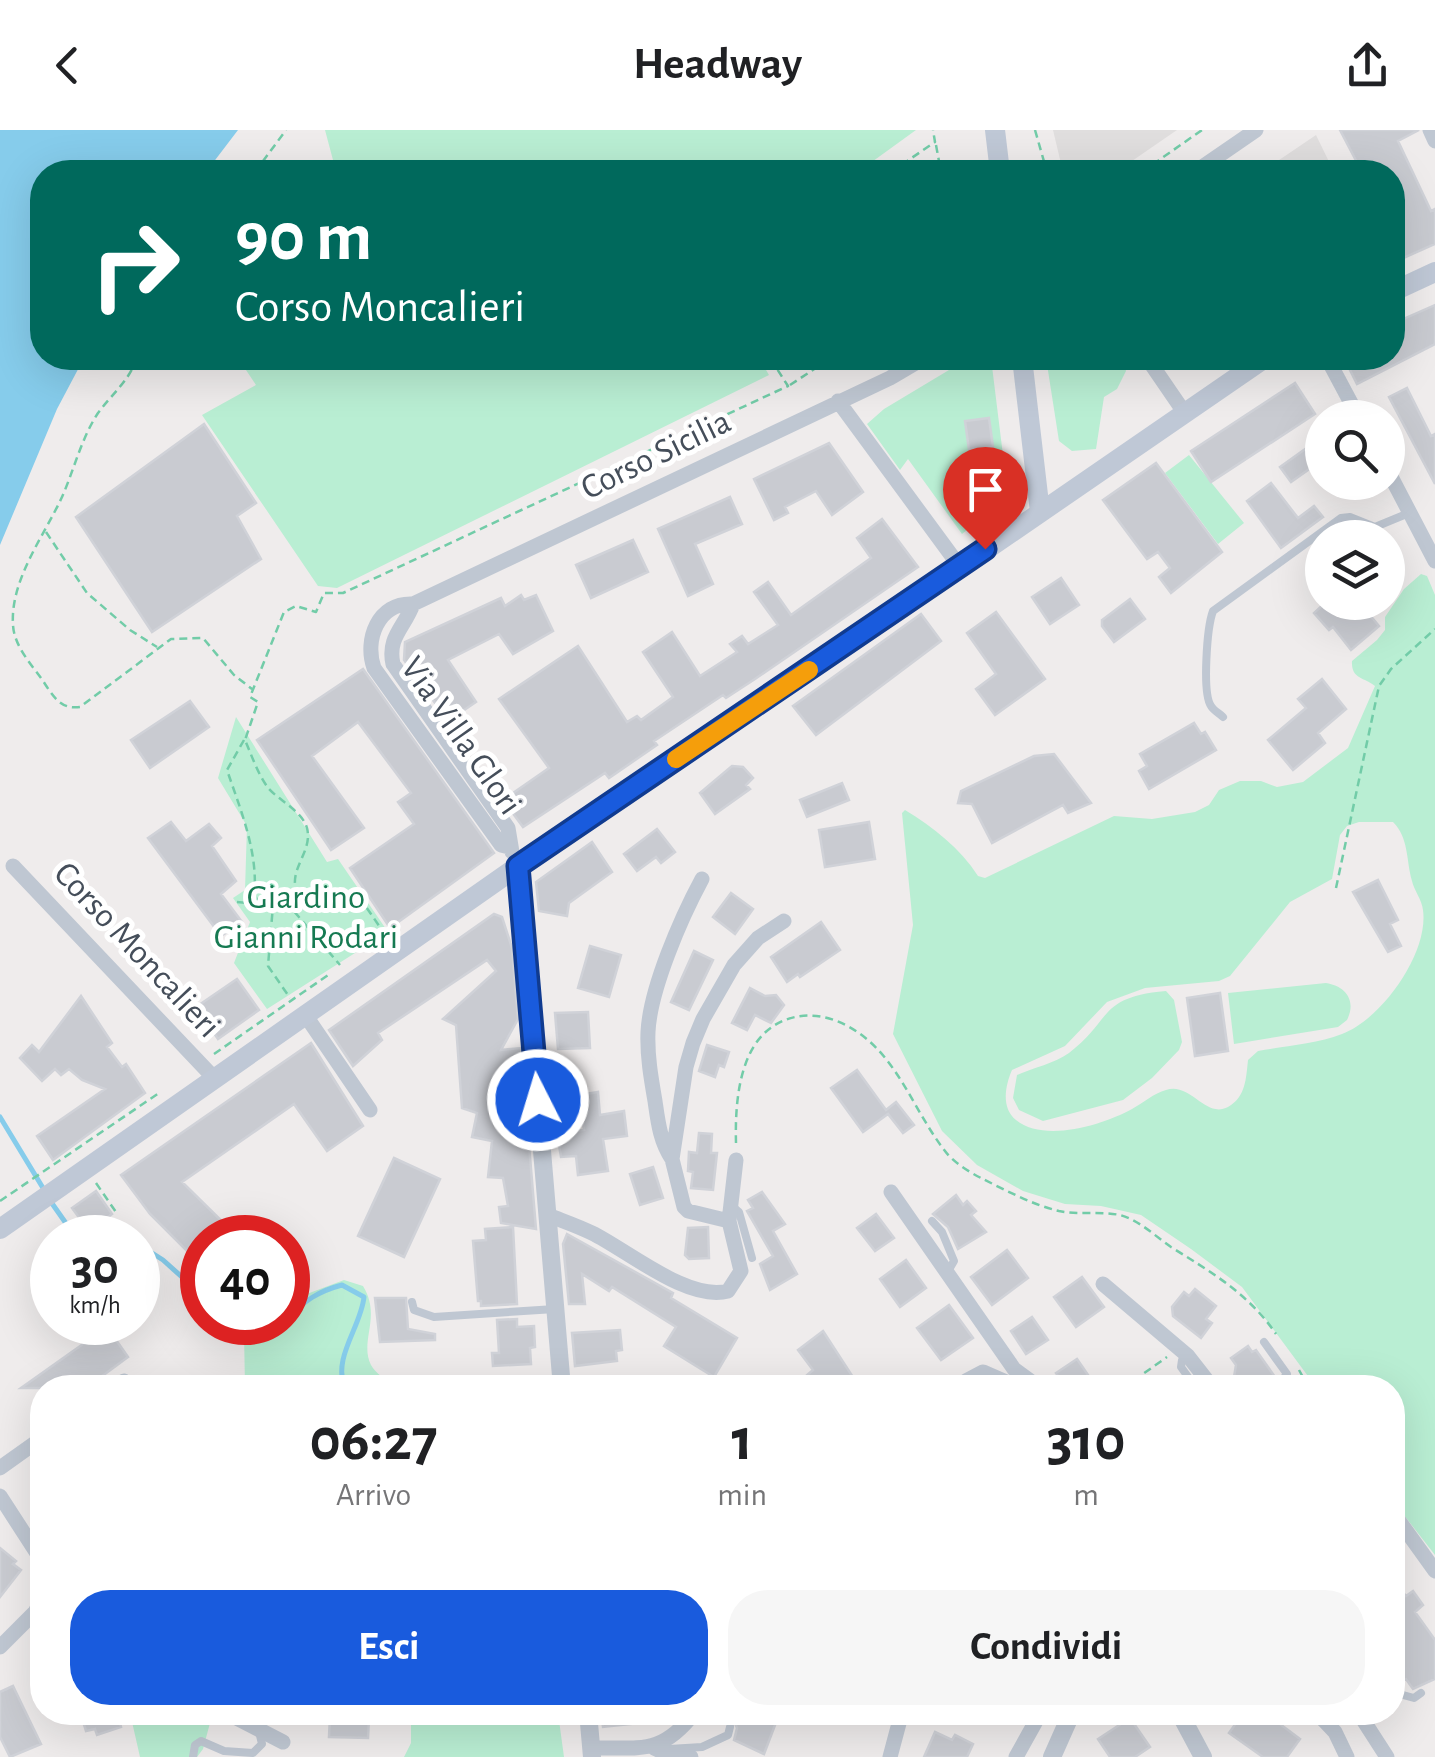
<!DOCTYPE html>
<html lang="it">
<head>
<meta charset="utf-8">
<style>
  :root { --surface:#fff; --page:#f6f6f6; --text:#202124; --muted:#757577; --accent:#195bdd }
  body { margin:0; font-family:"Alegreya Sans",sans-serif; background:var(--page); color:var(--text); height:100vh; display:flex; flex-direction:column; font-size:38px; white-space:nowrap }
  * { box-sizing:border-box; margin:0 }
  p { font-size:32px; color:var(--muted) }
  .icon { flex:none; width:55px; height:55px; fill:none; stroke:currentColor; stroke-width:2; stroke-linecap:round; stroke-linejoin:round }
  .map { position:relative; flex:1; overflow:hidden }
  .details { position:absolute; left:30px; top:1245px; width:1375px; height:350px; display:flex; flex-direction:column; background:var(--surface); border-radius:40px; box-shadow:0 10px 40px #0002 }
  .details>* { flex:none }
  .top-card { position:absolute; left:30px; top:30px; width:1375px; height:210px; border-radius:40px; box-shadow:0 10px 40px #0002; background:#00695c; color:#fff; overflow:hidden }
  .buttons { position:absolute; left:1305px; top:270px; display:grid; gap:20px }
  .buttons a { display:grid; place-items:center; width:100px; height:100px; border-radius:50%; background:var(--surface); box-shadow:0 10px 40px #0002; font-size:50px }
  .speed { position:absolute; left:30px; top:1085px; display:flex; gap:20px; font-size:50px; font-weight:700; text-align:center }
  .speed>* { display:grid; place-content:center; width:130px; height:130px; border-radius:50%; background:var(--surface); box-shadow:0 10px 40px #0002; line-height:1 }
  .speed small { font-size:25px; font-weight:400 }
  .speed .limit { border:15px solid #d22; background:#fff; color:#111 }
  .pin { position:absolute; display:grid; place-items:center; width:85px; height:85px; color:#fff; margin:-102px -42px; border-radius:50% 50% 50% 0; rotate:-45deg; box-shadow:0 0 10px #0007 }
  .pin .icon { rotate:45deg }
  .me { position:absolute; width:110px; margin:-55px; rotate:355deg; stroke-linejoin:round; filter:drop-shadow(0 0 8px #0008) }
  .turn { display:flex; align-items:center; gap:35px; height:210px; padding:0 40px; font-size:45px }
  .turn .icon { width:130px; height:130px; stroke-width:2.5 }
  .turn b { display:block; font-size:70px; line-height:85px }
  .eta { display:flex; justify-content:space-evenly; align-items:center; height:170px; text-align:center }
  .eta b { font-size:60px; font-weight:700; line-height:70px }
  .primary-button { display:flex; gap:20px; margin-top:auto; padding:20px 40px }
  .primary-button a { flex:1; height:115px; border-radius:40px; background:var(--accent); color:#fff; font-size:40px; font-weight:700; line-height:115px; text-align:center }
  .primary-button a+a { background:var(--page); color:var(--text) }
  header { display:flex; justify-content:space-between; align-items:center; height:130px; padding:0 40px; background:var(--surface); font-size:45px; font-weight:700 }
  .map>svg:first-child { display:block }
  .education { fill:#e0dede }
  .green { fill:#b9eed3; fill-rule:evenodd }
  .water { fill:#86cceb }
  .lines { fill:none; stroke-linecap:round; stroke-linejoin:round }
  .stream { stroke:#86cceb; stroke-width:5 }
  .building { fill:#c9cbd1; stroke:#d0d2d8; stroke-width:2.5 }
  .path { stroke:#72cca8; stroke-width:2.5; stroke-dasharray:8 5; stroke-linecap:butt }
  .service { stroke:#bfc7d2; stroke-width:8 }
  .minor { stroke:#bfc7d2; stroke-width:15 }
  .tertiary { stroke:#bfc7d2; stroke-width:18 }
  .secondary { stroke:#bfc8d6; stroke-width:20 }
  .route-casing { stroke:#103b90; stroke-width:25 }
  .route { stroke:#195bdd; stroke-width:18 }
  .slow { stroke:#f59e0b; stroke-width:18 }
  .labels { text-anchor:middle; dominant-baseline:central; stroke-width:10; stroke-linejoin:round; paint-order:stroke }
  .street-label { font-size:35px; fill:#454e5a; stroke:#fff }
  .park-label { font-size:35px; fill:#167a52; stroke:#fff }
</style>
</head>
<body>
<header><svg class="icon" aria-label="back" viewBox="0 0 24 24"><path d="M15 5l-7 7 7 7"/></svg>Headway<svg class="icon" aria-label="share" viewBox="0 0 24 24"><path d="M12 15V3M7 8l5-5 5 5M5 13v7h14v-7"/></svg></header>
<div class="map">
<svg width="1435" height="1627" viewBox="0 0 1435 1627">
  <rect width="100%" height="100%" fill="#efecec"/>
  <path class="education" d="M1053 0H1177L1116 42H1063Z
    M1316 5 1334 42H1261L1285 26Z"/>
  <path class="green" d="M325 0H916L858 42H322L333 30Z
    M238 228H759L769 245 337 458 318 456 202 285 256 255Z
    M969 228H991L1008 366 962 404 908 329 900 340 867 294 884 279Z
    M1046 228H1122L1126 241 1117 259 1104 267 1096 319 1072 321 1059 311Z
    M1189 325 1244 393 1218 414 1165 343Z
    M1421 444 1427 446 1435 465V1425L1393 1371 1392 1258 1316 1257 1242 1157 1191 1119 1141 1085 1101 1076 1065 1074 1023 1061 977 1035 942 1001 893 904 913 795 902 683 905 680C933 697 960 718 978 746L985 748 1114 686 1152 689 1195 682 1209 675 1219 660 1240 651H1261L1277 657 1303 652 1348 618 1375 556C1364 547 1351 549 1352 531L1377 510 1385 500V487L1404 459ZM1359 692H1393C1409 708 1406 730 1412 751 1414 760 1422 770 1423 780 1429 823 1382 889 1342 904 1316 914 1285 916 1258 921L1248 930C1246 948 1246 967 1228 977 1205 989 1191 952 1166 960 1154 963 1143 973 1132 979 1103 995 1044 1013 1016 990 1001 978 1005 956 1012 940L1065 916 1107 872 1145 858 1219 851 1230 846 1290 772 1332 749 1340 705 1347 696Z
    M236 587 327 732 338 729 388 802 267 879 234 833 250 792 233 768 245 760 247 696 218 648Z
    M1326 853C1345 856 1357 870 1347 890L1338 897 1234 914 1228 863Z
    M1166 861 1174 870 1182 912 1179 920 1152 948 1123 970 1043 991 1019 980 1013 968 1017 945C1033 938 1055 933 1069 923 1113 889 1098 867 1166 861Z
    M344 1150 363 1156C382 1187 359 1211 371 1235 375 1243 388 1251 395 1257H245L244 1203 252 1196 288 1192V1183L304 1165Z
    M130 1583H203L210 1593 203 1619 197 1627H140Z
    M411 1583H558L564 1627H404L411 1613Z"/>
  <path class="water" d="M0 0H238L206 42H42V228H84L57 279 0 415Z"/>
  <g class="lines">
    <path class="stream" d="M0 987 46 1063
      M51 1072 70 1099 112 1108
      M138 1114 163 1130 202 1165
      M288 1189C303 1171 319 1161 342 1155L364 1167C361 1197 332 1228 345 1258
      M235 1192C254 1207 268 1212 285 1192"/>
  </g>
  <path class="building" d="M1340 0H1419L1398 11 1431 81 1435 79V114L1392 133V99L1403 94 1392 74V42H1362Z
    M1435 175V214L1357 254 1344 228H1392V194Z
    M1295 253 1315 284 1211 352 1191 321Z
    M1407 258 1431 306 1435 304V354L1389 267Z
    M989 288 993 317 969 320 965 291Z
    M204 294 256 373 237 386 261 429 152 502 76 387Z
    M1322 307V330L1291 352 1280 337Z
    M829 313 863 362 832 385 816 361 785 377 788 383 774 390 754 349Z
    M1156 333 1222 422 1171 463 1159 447 1170 438 1158 422 1147 429 1103 370Z
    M1271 353 1298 388 1314 376 1323 387 1281 418 1247 371Z
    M730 367 742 394 695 414 713 454 688 466 658 399Z
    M882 389 918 437 755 549 726 568 723 565 654 611 657 615 609 648 605 643 523 697 503 670 549 638 499 569 578 516 627 592 637 586 641 590 673 567 643 522 672 502 700 546 737 522 730 514 742 506 748 514 778 495 754 462 768 452 791 485 871 428 857 408Z
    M633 410 648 442 591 468 576 435Z
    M1061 448 1079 475 1050 494 1032 467Z
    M521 465 524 470 536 465 553 501 513 524 499 504 448 530 476 572 448 591 404 530 405 512 501 468 505 476Z
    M1130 469 1145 489 1114 512 1102 496V490Z
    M1326 472H1359L1379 496 1351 520 1333 497 1329 500 1314 483Z
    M996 482 1045 549 995 585 976 559 996 544 967 503Z
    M921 484 941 511 816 605 793 576Z
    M363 539 494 723 390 798 350 738 414 694 398 672 411 663 358 592 312 626 364 698 331 720 257 610Z
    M1322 549 1346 579 1318 603 1325 613 1293 640 1268 610 1306 578 1298 569Z
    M190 571 209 597 150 638 131 610Z
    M1194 593 1201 604 1205 602 1216 620 1149 659 1139 641 1147 636 1140 624Z
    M1054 624 1091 673 1068 683 1063 675 992 713 972 674 958 673 961 661 1034 626Z
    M732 636 743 637 753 648 746 655 750 659 715 684 700 663Z
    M842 653 849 670 807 687 800 670Z
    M171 692 186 711 209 694 221 708 212 716 236 751 221 764 242 792 221 806 148 708Z
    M869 692 875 729 825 737 819 700Z
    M657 699 675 722 661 733 656 727 637 741 624 724Z
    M592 712 612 742 569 773 567 786 539 781 536 752Z
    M1378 750 1398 790 1390 794 1401 816 1388 822 1353 762Z
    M731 763 753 779 735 804 713 787Z
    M494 784 502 787 512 818 518 889 501 920 521 918 536 1099 501 1093 499 1077 508 1076 503 1048 488 1047 492 1011 472 1007 477 983 462 978 456 895 443 889 496 841 487 830 378 903 382 910 353 936 329 900Z
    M821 792 840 820 800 847 798 844 787 852 771 827Z
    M590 816 621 825 609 867 578 858Z
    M694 821 713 830 689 880 671 872Z
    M237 849 259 880 218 909 196 877Z
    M750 858 765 866 776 865 784 875 771 893 755 885 747 900 732 893Z
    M1220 863 1228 921 1195 926 1187 868Z
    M81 866 112 913 107 917 122 937 126 934 145 963 53 1030 37 1006 105 959 82 950 69 939 61 945 55 939 42 951 20 928 32 915 39 922Z
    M588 882 590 918 558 919 555 883Z
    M311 913 363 996 327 1021 294 974 182 1052 239 1108H202V1136L150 1084 121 1045Z
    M707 915 729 922 724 937 719 935 715 947 699 941Z
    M857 940 886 980 896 972 914 995 903 1003 888 984 863 1002 831 958Z
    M598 962 600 985 624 981 627 1006 603 1009 608 1041 578 1045 576 1026 561 1027 557 1003 584 1000 579 965Z
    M699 1003 712 1004 711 1023H717L713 1060 691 1058 693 1042 688 1041 689 1022 697 1023Z
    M394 1028 440 1049 404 1127 358 1106Z
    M653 1037 663 1068 640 1075 630 1044Z
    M96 1061 112 1084 89 1101 72 1078Z
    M762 1062 785 1094 773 1101 797 1144 770 1160 760 1134 773 1126 747 1081 753 1078 748 1070Z
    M956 1065 963 1075 967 1071 976 1081 971 1085 986 1102 958 1119 948 1097 933 1084Z
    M876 1084 894 1108 875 1121 857 1098Z
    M513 1097 517 1174 481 1176V1171H478L473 1111 486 1110 485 1099Z
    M708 1097 709 1128 689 1129 685 1125 688 1098Z
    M567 1104 673 1163 671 1168 737 1208 714 1247 664 1216 676 1197 612 1157 609 1161 582 1144 585 1174H569L563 1114Z
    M1007 1120 1028 1148 992 1175 971 1147Z
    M906 1130 926 1158 900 1177 880 1149Z
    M1082 1147 1104 1177 1076 1197 1054 1167Z
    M1195 1159 1216 1176 1206 1189 1212 1193 1201 1208 1173 1186 1172 1177 1184 1162 1189 1166Z
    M375 1168H406L408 1199 435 1204V1210L380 1212Z
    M949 1175 973 1208 941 1230 917 1198Z
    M1032 1187 1048 1210 1026 1224 1011 1201Z
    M517 1189V1197L534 1196 535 1217 530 1218 531 1234 493 1236 492 1223H499L497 1190Z
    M107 1197 128 1227 86 1258H21Z
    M620 1200 622 1220 616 1221 617 1231 575 1236 572 1203Z
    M823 1201 860 1258H792L813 1240 798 1220Z
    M1248 1216 1252 1222 1256 1220 1275 1247 1267 1258H1253L1238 1253 1234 1247 1236 1235 1231 1228Z
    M1077 1229 1097 1258H1066L1056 1243Z
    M0 1418 16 1431 13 1434 21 1440 0 1467Z
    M1392 1449 1406 1466 1413 1461 1423 1475 1415 1482 1435 1510V1549L1413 1559 1406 1549 1400 1552 1392 1541Z
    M13 1556 41 1614 10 1627 0 1607V1562Z
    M80 1582H117L121 1597 97 1605 95 1599 86 1601Z
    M334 1582H359L358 1588H369L368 1608 329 1607 330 1586H334Z
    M601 1582H649L650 1592 603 1597Z
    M711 1582H780L764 1624 734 1610 737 1598 734 1591Z
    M1244 1582H1264L1300 1609 1287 1627H1263L1229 1603Z
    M1130 1588 1150 1617 1135 1627H1110L1098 1609Z
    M935 1602 952 1610 955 1605 973 1614 967 1627H924Z"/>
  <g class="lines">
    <path class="path" d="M1035 0 1047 42
      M936 15 941 42
      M255 42 286 0
      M891 42 935 12 933 0
      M1142 42 1202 0
      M137 228C129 251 112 264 98 283 81 309 74 340 62 367 44 406 10 450 13 495 14 515 30 533 41 548 52 564 59 580 80 577L171 509 203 508 234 545 252 559
      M790 255 831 228
      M46 402 87 463 130 500 157 517
      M244 610 227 640C241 681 259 724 254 767L273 775 268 836 290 868
      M269 752 340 835
      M1336 758 1379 556 1391 539 1435 499
      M237 772 291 777 297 769
      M386 806 360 768 351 761 336 765 320 775 302 771C281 743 314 725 307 698 302 681 280 671 269 659 258 645 252 626 245 610L258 572 250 567 284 482 296 476 316 482 324 463H343L788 256 770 228
      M214 924 331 843
      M736 1013C735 976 738 917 775 895 793 884 814 883 834 890 894 912 909 975 945 1021 953 1032 969 1042 981 1048 1005 1060 1033 1075 1059 1081 1078 1085 1100 1081 1120 1085 1139 1090 1155 1106 1171 1117 1211 1142 1249 1164 1276 1204
      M96 1053 118 1085
      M0 1071 159 963
      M1299 1240 1309 1258
      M1123 1258 1167 1227"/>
    <path class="service" d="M1223 587C1219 583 1214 581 1211 576 1202 563 1207 497 1213 481L1341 388 1350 387 1375 397 1409 383
      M732 1076 739 1082 752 1128
      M932 1091 942 1102 954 1131 947 1143
      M412 1172 414 1180 434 1187 555 1179
      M1264 1212 1287 1244 1276 1258
      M1188 1226 1182 1230 1181 1237 1196 1258
      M1392 1562 1414 1568 1421 1563
      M669 1619 702 1617 728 1605 730 1597
      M193 1627 195 1615 201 1611 224 1621 253 1623 262 1614 259 1601"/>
    <path class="minor" d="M1430 0 1435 11
      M1195 42 1256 0
      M1147 228 1184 282
      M1327 228 1359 288
      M838 271 960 437
      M1388 341 1435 431
      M413 474C405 497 387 507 393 534L508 698 512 722
      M509 717 501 715 374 538C364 510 378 472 413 474L890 248 924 228
      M13 736 215 949
      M306 886 370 980
      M672 1029C660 1011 658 992 655 971 651 948 647 925 648 902 650 859 681 788 702 749
      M891 1062 1014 1239 1040 1258
      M548 1085C563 1091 578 1096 592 1103 627 1120 688 1172 728 1161L741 1141 729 1091 736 1030
      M729 1091 688 1081 684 1077 672 1029 686 937 693 913 703 889 734 835 758 808 784 791
      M1103 1154 1188 1226 1213 1258
      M115 1258 124 1251
      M962 1258 966 1251 983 1242 1020 1258
      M0 1338 42 1308
      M0 1366 42 1431
      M1392 1381 1435 1441
      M0 1517 35 1482 42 1470
      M225 1582 283 1612
      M1316 1582 1335 1602 1347 1627
      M1358 1582 1387 1627
      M591 1618C641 1617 661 1626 695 1582
      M654 1618 669 1625 691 1627
      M890 1627 902 1582
      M1016 1627 1041 1582"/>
    <path class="tertiary" d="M518 736 562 1258
      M588 1582 592 1627
      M1179 1582 1203 1627
      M1052 1627 1072 1582"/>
    <path class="secondary" d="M995 0 1000 42
      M1392 162 1435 142
      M1022 228 1040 382
      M0 1099 534 725 938 453 1265 228"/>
  </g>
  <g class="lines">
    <defs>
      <path id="route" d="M538 970 518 736 985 419"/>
    </defs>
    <use href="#route" class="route-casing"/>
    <use href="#route" class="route"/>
    <path class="slow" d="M676 629 809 540"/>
  </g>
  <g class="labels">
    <g class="street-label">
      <text transform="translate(656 325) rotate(-26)">Corso Sicilia</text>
      <text transform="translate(461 606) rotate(55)">Via Villa Glori</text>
      <text transform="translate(137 820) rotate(47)">Corso Moncalieri</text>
    </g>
    <g class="park-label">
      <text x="306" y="767">Giardino<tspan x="306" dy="40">Gianni Rodari</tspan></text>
    </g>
  </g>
</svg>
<div class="buttons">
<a><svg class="icon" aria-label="search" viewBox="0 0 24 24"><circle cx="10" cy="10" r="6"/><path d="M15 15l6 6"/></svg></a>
<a><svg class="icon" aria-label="layers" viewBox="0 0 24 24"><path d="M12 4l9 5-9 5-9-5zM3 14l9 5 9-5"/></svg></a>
</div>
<div class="speed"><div>30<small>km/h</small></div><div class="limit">40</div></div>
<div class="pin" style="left:985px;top:419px;background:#d93025"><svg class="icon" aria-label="arrive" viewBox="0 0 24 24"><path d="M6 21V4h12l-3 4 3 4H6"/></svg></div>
<svg class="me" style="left:538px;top:970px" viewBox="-20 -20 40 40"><circle r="17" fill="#195bdd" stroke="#fff" stroke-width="3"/><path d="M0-11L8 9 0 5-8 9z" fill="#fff"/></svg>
<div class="top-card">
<div class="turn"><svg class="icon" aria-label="right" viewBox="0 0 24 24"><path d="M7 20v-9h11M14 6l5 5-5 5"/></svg><div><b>90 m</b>Corso Moncalieri</div></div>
</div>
<section class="details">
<div class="eta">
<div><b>06:27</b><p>Arrivo</p></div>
<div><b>1</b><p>min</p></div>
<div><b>310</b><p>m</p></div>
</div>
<div class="primary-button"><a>Esci</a><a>Condividi</a></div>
</section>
</div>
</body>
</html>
